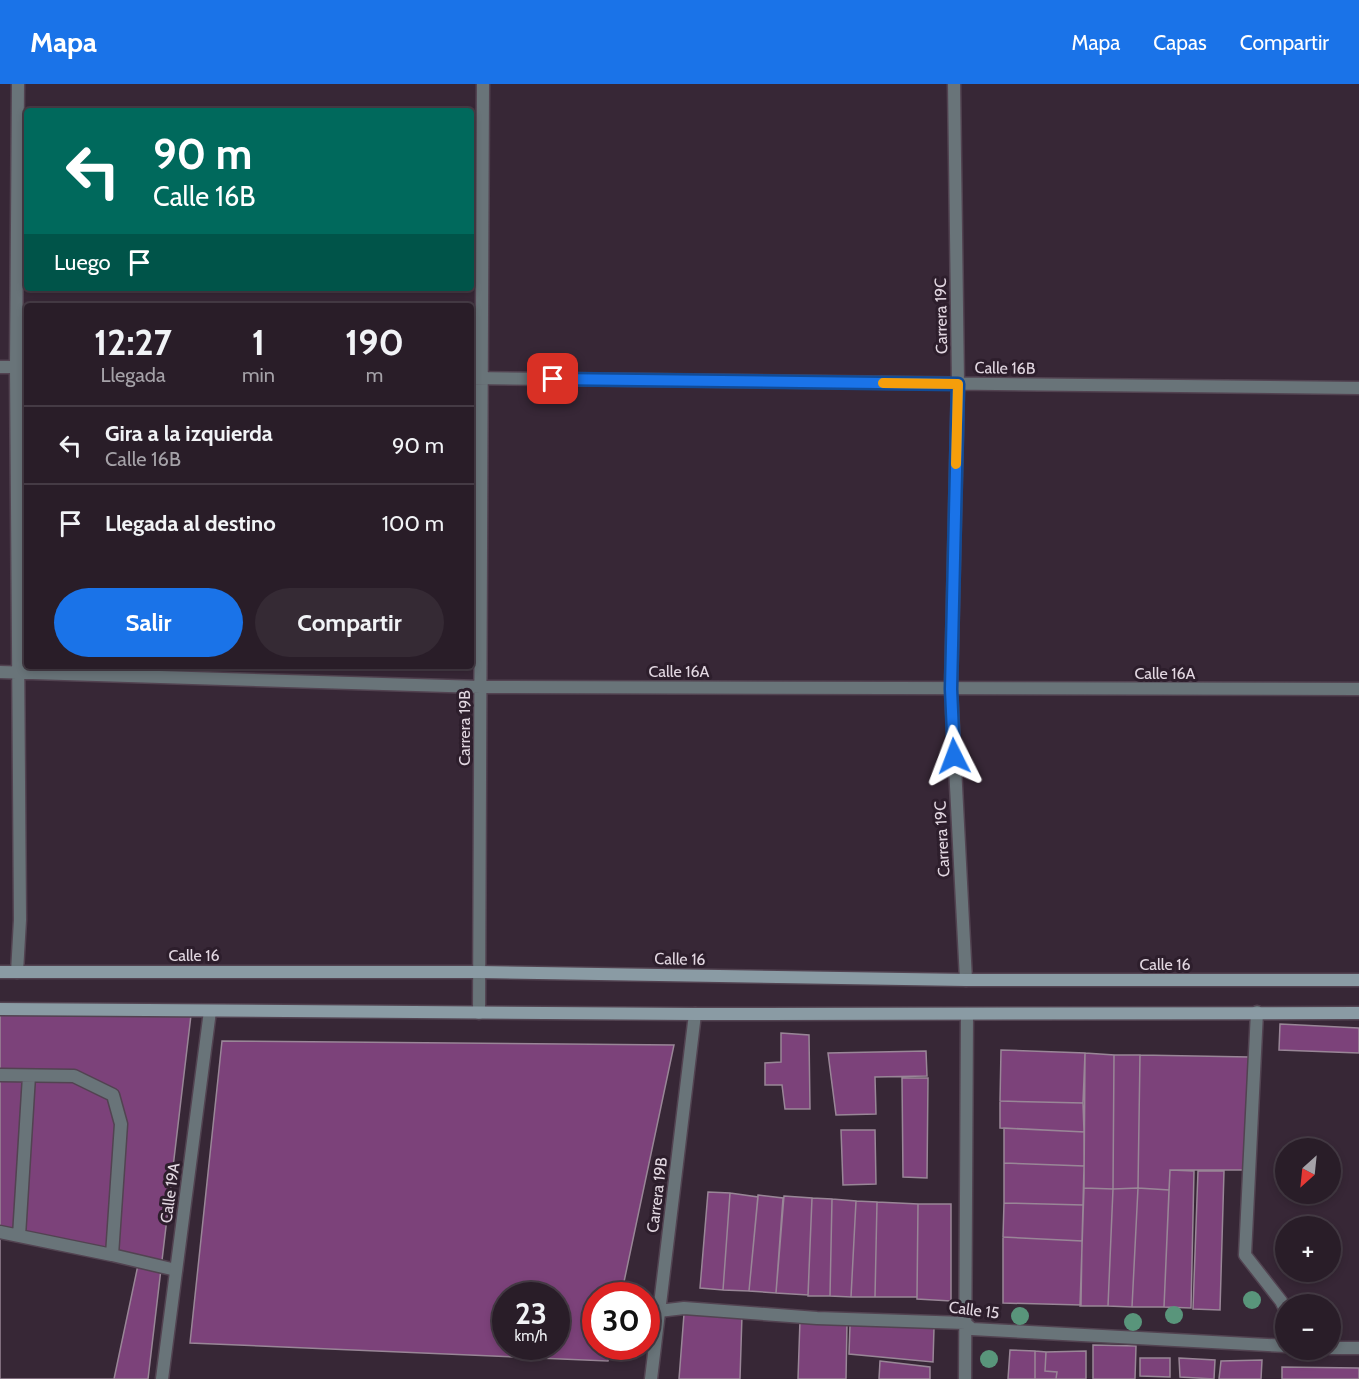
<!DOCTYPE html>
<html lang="es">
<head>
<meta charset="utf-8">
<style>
  :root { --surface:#291d28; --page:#352a34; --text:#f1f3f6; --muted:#a5a2a8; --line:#453b45; --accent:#1a73e8 }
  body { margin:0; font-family:Cabin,sans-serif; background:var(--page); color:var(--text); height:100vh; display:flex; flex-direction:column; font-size:22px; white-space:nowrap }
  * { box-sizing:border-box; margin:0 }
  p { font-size:20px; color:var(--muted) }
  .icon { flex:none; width:33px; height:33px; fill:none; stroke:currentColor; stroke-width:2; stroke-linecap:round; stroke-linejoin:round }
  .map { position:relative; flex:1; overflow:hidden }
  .side { position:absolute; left:24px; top:219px; width:450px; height:366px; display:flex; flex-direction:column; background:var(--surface); border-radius:6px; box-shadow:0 3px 9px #0003,0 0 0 2px var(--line) }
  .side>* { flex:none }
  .top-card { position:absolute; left:24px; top:24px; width:450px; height:183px; border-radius:6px; box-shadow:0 3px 9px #0003,0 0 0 2px var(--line); background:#00695c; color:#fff; overflow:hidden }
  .needle { width:39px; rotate:207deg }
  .tools { position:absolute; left:1275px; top:1054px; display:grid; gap:12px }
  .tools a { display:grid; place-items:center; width:66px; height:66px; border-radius:50%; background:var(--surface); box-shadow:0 3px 9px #0003,0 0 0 2px var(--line); font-size:30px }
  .speed { position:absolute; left:492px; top:1198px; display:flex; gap:12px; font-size:30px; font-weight:700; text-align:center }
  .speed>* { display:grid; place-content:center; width:78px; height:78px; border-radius:50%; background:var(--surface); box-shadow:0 3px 9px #0003,0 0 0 2px var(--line); line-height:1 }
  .speed small { font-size:15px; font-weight:400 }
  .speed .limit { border:9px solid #d22; background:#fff; color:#111 }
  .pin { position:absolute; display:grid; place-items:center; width:51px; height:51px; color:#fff; margin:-26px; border-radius:12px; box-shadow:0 3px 9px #0006 }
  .me { position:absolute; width:66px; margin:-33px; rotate:357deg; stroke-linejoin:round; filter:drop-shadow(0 0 4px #0008) }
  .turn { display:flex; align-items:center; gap:21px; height:126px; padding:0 30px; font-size:27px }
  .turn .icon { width:78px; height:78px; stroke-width:2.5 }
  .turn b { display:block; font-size:42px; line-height:51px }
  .then { display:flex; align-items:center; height:57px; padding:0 30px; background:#0003; gap:12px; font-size:22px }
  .eta { display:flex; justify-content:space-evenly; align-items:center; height:102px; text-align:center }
  .eta b { font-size:36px; font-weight:700; line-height:42px }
  .button { display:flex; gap:12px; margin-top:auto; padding:12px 30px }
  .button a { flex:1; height:69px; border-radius:36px; background:var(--accent); color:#fff; font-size:24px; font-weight:700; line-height:69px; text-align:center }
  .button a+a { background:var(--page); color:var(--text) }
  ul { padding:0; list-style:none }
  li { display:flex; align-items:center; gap:18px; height:78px; padding:0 30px; border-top:2px solid var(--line) }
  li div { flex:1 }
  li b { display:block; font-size:22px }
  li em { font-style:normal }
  header { display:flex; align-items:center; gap:36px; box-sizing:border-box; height:84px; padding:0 30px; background:var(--accent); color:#fff }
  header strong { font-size:28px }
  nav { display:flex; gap:33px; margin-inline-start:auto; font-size:21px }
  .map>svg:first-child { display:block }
  .building { fill:#7c427a; stroke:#998697; stroke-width:1.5; fill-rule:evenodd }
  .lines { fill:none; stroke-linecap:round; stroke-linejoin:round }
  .service-casing { stroke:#524351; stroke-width:15 }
  .minor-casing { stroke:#524351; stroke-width:15 }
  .secondary-casing { stroke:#524351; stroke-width:15 }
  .service { stroke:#697479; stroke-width:12 }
  .minor { stroke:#697479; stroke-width:12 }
  .secondary { stroke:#8a9ba4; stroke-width:12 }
  .tree { fill:#59957b }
  .route-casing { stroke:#114b97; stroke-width:15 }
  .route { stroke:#1a73e8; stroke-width:10 }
  .slow { stroke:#f59e0b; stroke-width:10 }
  .labels { text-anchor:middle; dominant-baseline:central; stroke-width:6; stroke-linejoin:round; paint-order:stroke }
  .street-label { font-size:16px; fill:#e2d7e1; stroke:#2d1e2c }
</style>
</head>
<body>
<header>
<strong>Mapa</strong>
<nav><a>Mapa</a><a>Capas</a><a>Compartir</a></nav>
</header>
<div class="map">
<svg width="1359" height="1295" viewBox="0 0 1359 1295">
  <rect width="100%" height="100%" fill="#372736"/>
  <path class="building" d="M0 931H191L148 1295H0Z
    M1280 940 1359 944V969L1279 966Z
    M781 949 809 951 810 1025H785L782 1001H765V979L781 978Z
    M222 957 674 961 621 1212H596V1263H611L608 1277 190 1259ZM506 1212H556V1263H506Z
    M1001 966 1085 969 1083 1019 1000 1017Z
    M926 967 927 992 875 993 876 1030 836 1031 828 969Z
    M1085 969 1114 971 1113 1105 1084 1104Z
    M1114 971H1140L1138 1104 1113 1105Z
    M1140 971 1249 973 1248 1086H1170L1169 1106 1138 1104Z
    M902 994H928L927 1094 903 1093Z
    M1000 1017 1083 1019 1084 1048 1000 1044Z
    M1004 1044 1084 1048V1082L1004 1079Z
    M841 1046H875L876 1100 843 1101Z
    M1004 1079 1084 1082 1083 1121 1004 1119Z
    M1170 1086 1194 1087 1191 1224 1164 1223Z
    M1198 1087H1224L1220 1226 1193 1225Z
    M1084 1104 1113 1105 1108 1222H1080Z
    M1138 1104 1169 1106 1164 1223H1132Z
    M1138 1104 1132 1223 1108 1222 1113 1105Z
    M708 1108 730 1109 723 1206 700 1204Z
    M730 1109 758 1113 749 1207 723 1206Z
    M758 1111 783 1114 776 1209 749 1207Z
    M784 1112 812 1114 808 1211 776 1209Z
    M812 1114 832 1115 830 1212H808Z
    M832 1115 856 1117 851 1213 830 1212Z
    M856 1117 877 1118 875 1213H851Z
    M877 1118 918 1120 917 1213H875Z
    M1004 1119 1083 1121 1082 1157 1003 1153Z
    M918 1120H951V1217L917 1215Z
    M1003 1153 1082 1157 1081 1221 1003 1219Z
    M0 1154 138 1181 114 1295H0Z
    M684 1230 742 1231 740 1295H679Z
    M800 1236 847 1239 846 1295H798Z
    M850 1241 934 1244 933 1278 849 1270Z
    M1093 1261 1136 1262 1135 1295H1093Z
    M1010 1266 1035 1267V1295H1008Z
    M1035 1267 1046 1268 1045 1287 1057 1288 1056 1295H1035Z
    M1086 1267V1295H1056L1057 1288 1045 1287 1046 1268Z
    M1140 1274H1170V1293L1140 1292Z
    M1179 1274 1215 1276 1214 1295 1180 1293Z
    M1262 1276 1261 1295H1219L1221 1277Z
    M880 1277 930 1283V1295H879Z
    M1282 1283 1359 1284V1295H1282Z"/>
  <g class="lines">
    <defs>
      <path id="service" d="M1257 928 1245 1171 1281 1217 1286 1227
        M0 991 74 992 113 1011 121 1040 112 1171 0 1148
        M19 1152 29 992
        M112 1171 176 1186"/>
      <path id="minor" d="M954 0 958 299 951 605 966 896
        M0 283H27
        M471 294 1359 304
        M0 588 480 603 1359 605
        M17 888 20 836 16 283 18 0
        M479 929 483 0
        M659 1227 684 1224 817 1234 965 1239 972 1245 1286 1262
        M1330 1264H1359
        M162 1295 210 927
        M651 1295 695 930
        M965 1295 967 930"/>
      <path id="secondary" d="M0 888H479L966 896H1359
        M0 925 695 930 1359 929"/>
    </defs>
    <use href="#service" class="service-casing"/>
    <use href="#minor" class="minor-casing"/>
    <use href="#secondary" class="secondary-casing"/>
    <use href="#service" class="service"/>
    <use href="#minor" class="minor"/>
    <use href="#secondary" class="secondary"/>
  </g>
  <g class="tree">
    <circle cx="1252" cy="1216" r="9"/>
    <circle cx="1174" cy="1231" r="9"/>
    <circle cx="1020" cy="1232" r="9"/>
    <circle cx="1133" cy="1238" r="9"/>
    <circle cx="989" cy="1275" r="9"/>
  </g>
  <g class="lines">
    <defs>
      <path id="route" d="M553 295 958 300 951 605 954 672"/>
    </defs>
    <use href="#route" class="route-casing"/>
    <use href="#route" class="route"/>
    <path class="slow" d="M883 299 958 300 956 380"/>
  </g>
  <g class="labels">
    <g class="street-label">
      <text transform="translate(941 232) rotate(-91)">Carrera 19C</text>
      <text transform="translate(1005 284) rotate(1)">Calle 16B</text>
      <text x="679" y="587">Calle 16A</text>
      <text x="1165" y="589">Calle 16A</text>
      <text transform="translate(464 644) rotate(-90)">Carrera 19B</text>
      <text transform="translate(942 755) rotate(-93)">Carrera 19C</text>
      <text x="194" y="871">Calle 16</text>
      <text transform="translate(680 875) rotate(1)">Calle 16</text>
      <text x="1165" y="880">Calle 16</text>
      <text transform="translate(170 1109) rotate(-82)">Calle 19A</text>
      <text transform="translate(657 1111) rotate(-83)">Carrera 19B</text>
      <text transform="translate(974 1226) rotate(7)">Calle 15</text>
    </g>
  </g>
</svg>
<div class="tools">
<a><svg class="needle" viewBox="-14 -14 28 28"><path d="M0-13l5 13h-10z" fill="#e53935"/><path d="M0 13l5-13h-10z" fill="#a5a2a8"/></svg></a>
<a>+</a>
<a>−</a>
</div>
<div class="speed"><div>23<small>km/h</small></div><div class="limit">30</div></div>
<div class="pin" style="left:553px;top:295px;background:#d93025"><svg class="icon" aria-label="arrive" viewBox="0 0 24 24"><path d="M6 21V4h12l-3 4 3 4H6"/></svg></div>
<svg class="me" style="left:954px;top:672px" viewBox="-20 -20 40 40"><path d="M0-17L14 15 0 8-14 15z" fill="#1a73e8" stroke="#fff" stroke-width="4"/></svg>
<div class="top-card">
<div class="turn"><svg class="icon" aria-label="left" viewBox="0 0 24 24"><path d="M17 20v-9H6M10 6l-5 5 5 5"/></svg><div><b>90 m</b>Calle 16B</div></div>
<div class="then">Luego<svg class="icon" aria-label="arrive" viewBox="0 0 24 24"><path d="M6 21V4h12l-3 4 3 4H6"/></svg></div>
</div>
<section class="side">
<div class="eta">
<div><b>12:27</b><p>Llegada</p></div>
<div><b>1</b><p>min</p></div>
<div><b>190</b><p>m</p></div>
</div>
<ul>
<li><svg class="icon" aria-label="left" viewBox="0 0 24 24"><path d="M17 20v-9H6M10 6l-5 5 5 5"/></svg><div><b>Gira a la izquierda</b><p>Calle 16B</p></div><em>90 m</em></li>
<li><svg class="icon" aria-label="arrive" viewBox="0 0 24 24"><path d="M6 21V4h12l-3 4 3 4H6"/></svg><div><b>Llegada al destino</b></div><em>100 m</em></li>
</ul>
<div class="button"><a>Salir</a><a>Compartir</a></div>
</section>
</div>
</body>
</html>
